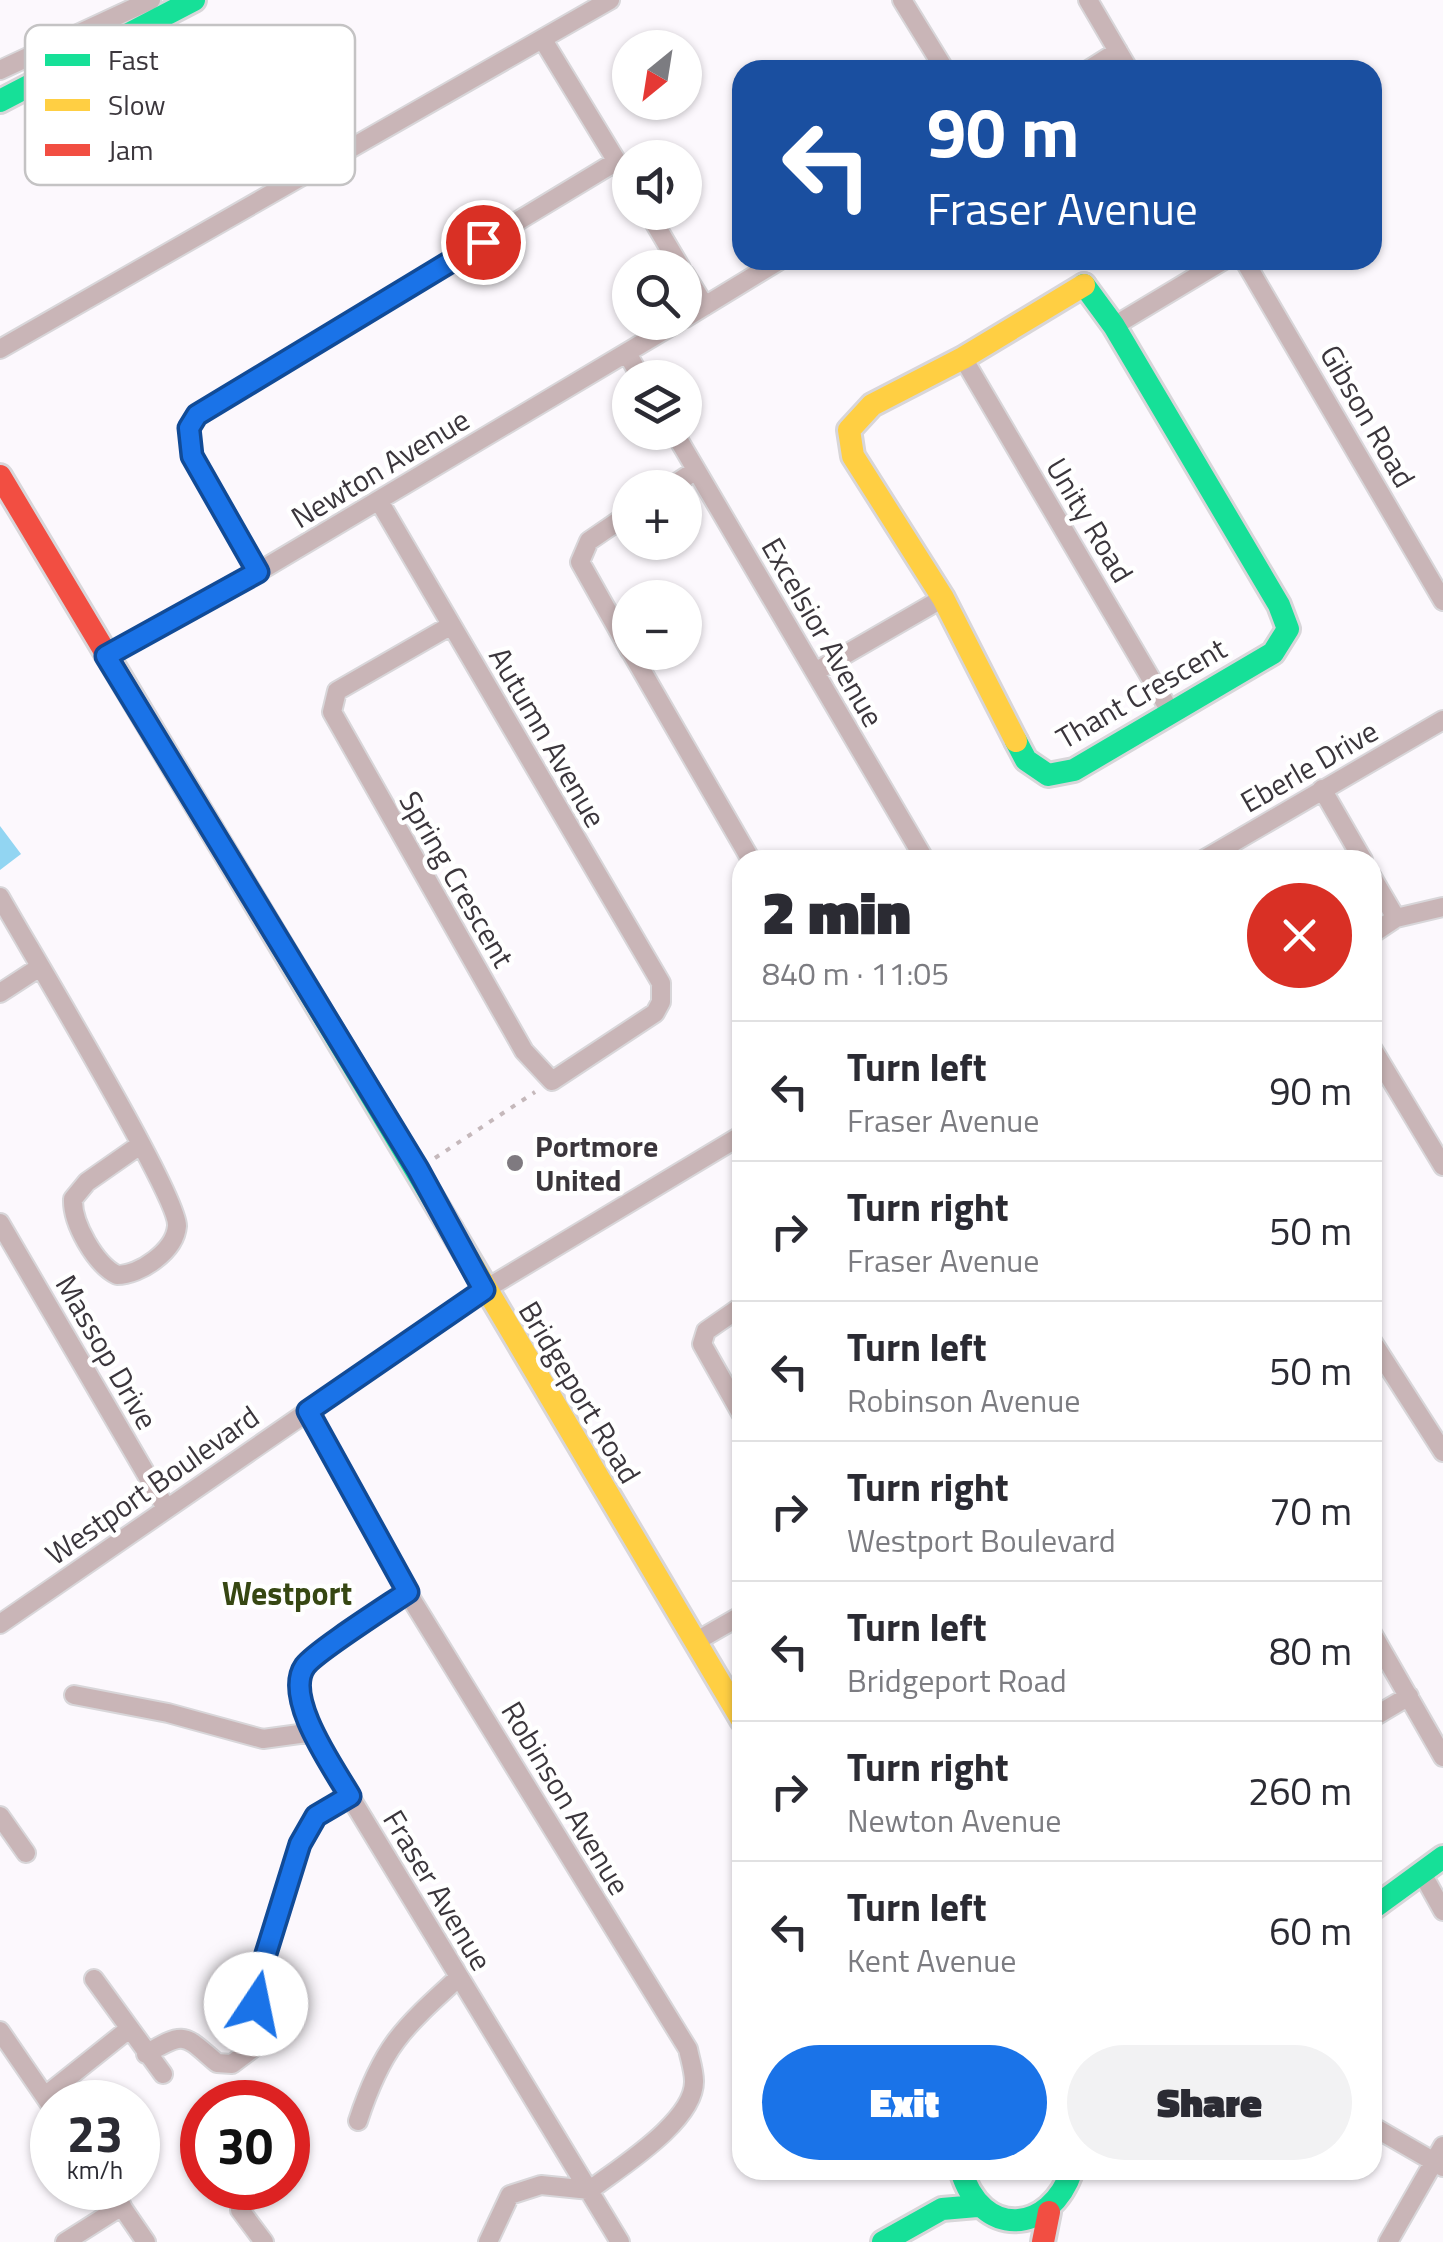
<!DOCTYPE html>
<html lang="en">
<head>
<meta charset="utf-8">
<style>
  :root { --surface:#fff; --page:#f2f2f3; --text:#2b2b33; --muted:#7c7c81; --line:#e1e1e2; --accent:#1a73e8 }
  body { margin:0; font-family:"Titillium Web",sans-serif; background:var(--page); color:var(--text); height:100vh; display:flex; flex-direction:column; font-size:38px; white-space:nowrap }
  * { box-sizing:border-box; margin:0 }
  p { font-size:32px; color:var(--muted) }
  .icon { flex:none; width:55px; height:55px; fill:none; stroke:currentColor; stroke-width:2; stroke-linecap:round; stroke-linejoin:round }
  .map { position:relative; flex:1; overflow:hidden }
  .panel { position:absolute; left:732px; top:850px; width:650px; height:1330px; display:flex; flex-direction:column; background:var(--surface); border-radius:30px; box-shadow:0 2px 8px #0004 }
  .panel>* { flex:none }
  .hud { position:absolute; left:732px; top:60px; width:650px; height:210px; border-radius:30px; box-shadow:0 2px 8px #0004; background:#1a4fa0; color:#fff; overflow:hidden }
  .needle { width:65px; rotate:210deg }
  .fabs { position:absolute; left:612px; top:30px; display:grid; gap:20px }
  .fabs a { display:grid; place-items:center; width:90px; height:90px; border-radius:50%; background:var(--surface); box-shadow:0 2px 8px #0004; font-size:50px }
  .speed { position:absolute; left:30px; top:2080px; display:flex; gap:20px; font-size:50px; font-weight:700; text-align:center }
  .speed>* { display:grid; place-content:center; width:130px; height:130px; border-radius:50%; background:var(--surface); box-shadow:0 2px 8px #0004; line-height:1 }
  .speed small { font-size:25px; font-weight:400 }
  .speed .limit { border:15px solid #d22; background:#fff; color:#111 }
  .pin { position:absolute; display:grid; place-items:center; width:85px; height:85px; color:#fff; margin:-42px; border:5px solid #fff; border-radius:50%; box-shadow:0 2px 10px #0007 }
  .me { position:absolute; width:110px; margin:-55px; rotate:11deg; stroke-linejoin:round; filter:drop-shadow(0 0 8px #0008) }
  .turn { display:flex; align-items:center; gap:35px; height:210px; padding:0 30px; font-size:45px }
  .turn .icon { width:130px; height:130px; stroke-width:2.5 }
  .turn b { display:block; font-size:70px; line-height:85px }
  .round { display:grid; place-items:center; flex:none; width:105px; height:105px; border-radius:52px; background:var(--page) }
  .summary { display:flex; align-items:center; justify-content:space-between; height:170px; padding:0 30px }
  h1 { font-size:60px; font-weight:800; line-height:75px }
  .button { display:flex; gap:20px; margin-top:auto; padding:20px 30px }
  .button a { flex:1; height:115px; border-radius:60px; background:var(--accent); color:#fff; font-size:40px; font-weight:800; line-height:115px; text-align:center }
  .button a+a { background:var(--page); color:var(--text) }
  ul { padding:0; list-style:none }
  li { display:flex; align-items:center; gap:30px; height:140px; padding:0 30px; border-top:2px solid var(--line) }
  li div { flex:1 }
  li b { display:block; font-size:38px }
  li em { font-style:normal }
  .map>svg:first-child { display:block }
  .water { fill:#92d5f2 }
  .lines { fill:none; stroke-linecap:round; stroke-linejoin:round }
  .street-casing { stroke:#d8d6d9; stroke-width:22 }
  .fast-casing { stroke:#d8d6d9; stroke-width:28 }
  .slow-casing { stroke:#d8d6d9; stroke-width:28 }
  .jam-casing { stroke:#d8d6d9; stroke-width:28 }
  .path { stroke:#c5b8bb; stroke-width:4; stroke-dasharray:5 8; stroke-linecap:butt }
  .street { stroke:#c9b5b7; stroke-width:18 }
  .fast { stroke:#16e098; stroke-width:22 }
  .slow { stroke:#ffcf43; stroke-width:22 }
  .jam { stroke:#f24e42; stroke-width:22 }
  .route-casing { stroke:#114b97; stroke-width:25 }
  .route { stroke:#1a73e8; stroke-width:18 }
  .poi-dot { fill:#7f7a80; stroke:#fff; stroke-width:4 }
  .labels { text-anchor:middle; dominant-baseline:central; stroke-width:9; stroke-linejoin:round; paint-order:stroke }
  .street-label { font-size:30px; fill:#3b363c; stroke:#fff }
  .poi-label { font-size:30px; font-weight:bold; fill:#3b363c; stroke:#fff; text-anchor:start }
  .neighbourhood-label { font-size:32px; font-weight:bold; fill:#364712; stroke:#fff }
  .key { fill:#fff; stroke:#c4c3c4; stroke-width:2.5 }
  .key-label { font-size:28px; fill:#3b363c }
</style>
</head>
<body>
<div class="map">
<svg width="1443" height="2242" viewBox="0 0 1443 2242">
  <rect width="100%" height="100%" fill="#fcf8fd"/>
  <path class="water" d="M0 826 21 854 0 870Z"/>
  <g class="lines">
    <defs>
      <path id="street" d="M902 0 945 70
        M1088 0 1129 70
        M543 40 630 183
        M0 70 151 0
        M1088 70 1118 51
        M648 212 681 268
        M1244 260 1443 601
        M685 274 705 306
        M685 318 780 260
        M1114 326 1224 260
        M0 349 610 0
        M627 353 641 378
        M963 358 1170 711
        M674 432 925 860
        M669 488 696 470
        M379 501 661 983V1002L655 1013 552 1081 524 1051 332 712 337 691 450 626
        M630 513 589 541 580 562 630 651
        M258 572 192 456 189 428 197 415 617 161
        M631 652 751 860
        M106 656 258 572 678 322
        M815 672 943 598
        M1322 789 1363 860
        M1203 860 1443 720
        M1372 877 1396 918
        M0 897C25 942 179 1196 177 1226 175 1251 140 1275 117 1275 95 1264 72 1223 73 1199L87 1182 140 1145
        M1372 934 1396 918 1443 907
        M0 993 40 967
        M1372 1048 1443 1166
        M0 1223 166 1508
        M742 1306 706 1331 702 1344 742 1415
        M1372 1341 1443 1452
        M308 1411 407 1592 688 2049C690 2059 694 2071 694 2081 695 2121 620 2167 590 2190L541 2185 510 2195 488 2242
        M407 1592C389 1605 315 1652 305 1666 283 1697 333 1767 349 1795L620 2242
        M0 1624 484 1290 742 1135
        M1372 1633 1443 1757
        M695 1642 742 1615
        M74 1695 168 1713 263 1739 314 1732
        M1372 1718 1409 1696
        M0 1816 26 1853
        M1423 1875 1443 1911
        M94 1979 163 2074
        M0 2031 52 2107
        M146 2054C186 2030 184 2035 217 2063L232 2064 273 2033 254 1992 300 1844 316 1817 349 1795
        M45 2096 129 2029
        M358 2121C382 2047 402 2029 458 1978
        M1372 2126 1443 2167
        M109 2188 146 2242
        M240 2210 264 2242
        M65 2242 122 2206
        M1388 2242 1443 2146"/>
      <path id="fast" d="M0 101 194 0
        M1016 741 1026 760 1048 775 1074 770 1273 653 1288 629 1279 605 1114 326 1084 285
        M211 829 451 1229
        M1372 1909 1443 1857
        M961 2170C981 2239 1050 2235 1072 2170
        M883 2242 942 2209 977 2206"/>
      <path id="slow" d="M1016 741 943 598 853 456 849 430 872 405 963 358 1084 285
        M451 1229 742 1720"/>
      <path id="jam" d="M0 476 211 829
        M1043 2242 1049 2212"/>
    </defs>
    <use href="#street" class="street-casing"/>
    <use href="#fast" class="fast-casing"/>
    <use href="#slow" class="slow-casing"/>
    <use href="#jam" class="jam-casing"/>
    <path class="path" d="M435 1158 535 1092"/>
    <use href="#street" class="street"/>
    <use href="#fast" class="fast"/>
    <use href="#slow" class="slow"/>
    <use href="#jam" class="jam"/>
  </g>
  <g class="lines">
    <defs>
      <path id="route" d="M256 2004 254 1992 300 1844 316 1816 350 1796C333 1767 283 1697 305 1666 315 1652 389 1605 408 1592L308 1411 484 1290 418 1169 106 656 258 572 192 456 189 428 197 415 483 242"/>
    </defs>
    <use href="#route" class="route-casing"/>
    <use href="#route" class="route"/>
  </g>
  <circle class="poi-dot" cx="515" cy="1163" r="10"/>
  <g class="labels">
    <g class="street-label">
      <text transform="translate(1368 416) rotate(60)">Gibson Road</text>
      <text transform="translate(380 468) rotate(-31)">Newton Avenue</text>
      <text transform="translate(1090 520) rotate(59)">Unity Road</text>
      <text transform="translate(823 632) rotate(60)">Excelsior Avenue</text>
      <text transform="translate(1141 693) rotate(-30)">Thant Crescent</text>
      <text transform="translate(548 737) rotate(60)">Autumn Avenue</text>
      <text transform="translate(1309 766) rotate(-30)">Eberle Drive</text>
      <text transform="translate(457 879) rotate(60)">Spring Crescent</text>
      <text transform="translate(107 1352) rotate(60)">Massop Drive</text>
      <text transform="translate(580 1392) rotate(59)">Bridgeport Road</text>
      <text transform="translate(152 1485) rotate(-35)">Westport Boulevard</text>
      <text transform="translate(566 1798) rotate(59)">Robinson Avenue</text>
      <text transform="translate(438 1890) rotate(59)">Fraser Avenue</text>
    </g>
    <g class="poi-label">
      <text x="535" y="1146">Portmore<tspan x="535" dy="34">United</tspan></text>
    </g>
    <g class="neighbourhood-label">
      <text x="287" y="1593">Westport</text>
    </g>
  </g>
  <rect x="25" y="25" width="330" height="160" rx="15" class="key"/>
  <rect x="45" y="54" width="45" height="12" fill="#16e098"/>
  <rect x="45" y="99" width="45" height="12" fill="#ffcf43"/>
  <rect x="45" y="144" width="45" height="12" fill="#f24e42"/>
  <g class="key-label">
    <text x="108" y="70">Fast</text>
    <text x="108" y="115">Slow</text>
    <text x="108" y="160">Jam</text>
  </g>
</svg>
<div class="fabs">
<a><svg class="needle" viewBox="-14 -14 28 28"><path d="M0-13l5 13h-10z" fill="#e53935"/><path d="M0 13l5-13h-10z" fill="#7c7c81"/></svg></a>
<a><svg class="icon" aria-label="sound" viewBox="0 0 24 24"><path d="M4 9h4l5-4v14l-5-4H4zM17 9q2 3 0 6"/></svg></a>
<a><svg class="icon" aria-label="search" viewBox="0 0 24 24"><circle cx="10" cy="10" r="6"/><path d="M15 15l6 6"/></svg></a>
<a><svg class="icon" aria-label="layers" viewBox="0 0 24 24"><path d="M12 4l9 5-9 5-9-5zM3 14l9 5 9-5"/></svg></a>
<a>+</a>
<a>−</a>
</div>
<div class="speed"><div>23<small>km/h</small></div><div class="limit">30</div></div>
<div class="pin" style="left:483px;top:242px;background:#d93025"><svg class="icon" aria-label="arrive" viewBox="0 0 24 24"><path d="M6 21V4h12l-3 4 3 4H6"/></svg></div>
<svg class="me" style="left:256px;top:2004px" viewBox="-20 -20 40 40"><circle r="19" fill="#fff"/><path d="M0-13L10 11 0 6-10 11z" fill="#1a73e8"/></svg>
<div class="hud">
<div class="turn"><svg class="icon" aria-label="left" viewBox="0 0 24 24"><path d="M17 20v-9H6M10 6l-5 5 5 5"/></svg><div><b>90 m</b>Fraser Avenue</div></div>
</div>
<section class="panel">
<div class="summary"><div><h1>2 min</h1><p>840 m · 11:05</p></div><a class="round" style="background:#d93025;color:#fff"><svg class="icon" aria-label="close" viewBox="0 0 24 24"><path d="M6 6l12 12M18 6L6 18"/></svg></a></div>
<ul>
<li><svg class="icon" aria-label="left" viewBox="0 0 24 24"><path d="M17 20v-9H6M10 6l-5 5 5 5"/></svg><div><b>Turn left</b><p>Fraser Avenue</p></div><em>90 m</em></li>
<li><svg class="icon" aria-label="right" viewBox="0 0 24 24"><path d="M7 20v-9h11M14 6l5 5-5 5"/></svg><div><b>Turn right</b><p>Fraser Avenue</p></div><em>50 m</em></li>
<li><svg class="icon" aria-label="left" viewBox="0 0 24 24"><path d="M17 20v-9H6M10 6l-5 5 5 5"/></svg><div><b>Turn left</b><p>Robinson Avenue</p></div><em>50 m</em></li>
<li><svg class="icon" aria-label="right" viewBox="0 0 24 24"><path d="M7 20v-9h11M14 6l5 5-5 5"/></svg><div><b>Turn right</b><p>Westport Boulevard</p></div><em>70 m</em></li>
<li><svg class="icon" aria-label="left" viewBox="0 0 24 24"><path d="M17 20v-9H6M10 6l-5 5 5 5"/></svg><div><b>Turn left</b><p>Bridgeport Road</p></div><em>80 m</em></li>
<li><svg class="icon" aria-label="right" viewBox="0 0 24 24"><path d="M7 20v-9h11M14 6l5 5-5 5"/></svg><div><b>Turn right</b><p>Newton Avenue</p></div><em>260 m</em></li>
<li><svg class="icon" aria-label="left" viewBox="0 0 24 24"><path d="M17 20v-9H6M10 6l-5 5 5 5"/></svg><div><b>Turn left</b><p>Kent Avenue</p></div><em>60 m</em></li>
</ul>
<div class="button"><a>Exit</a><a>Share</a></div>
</section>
</div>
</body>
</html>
